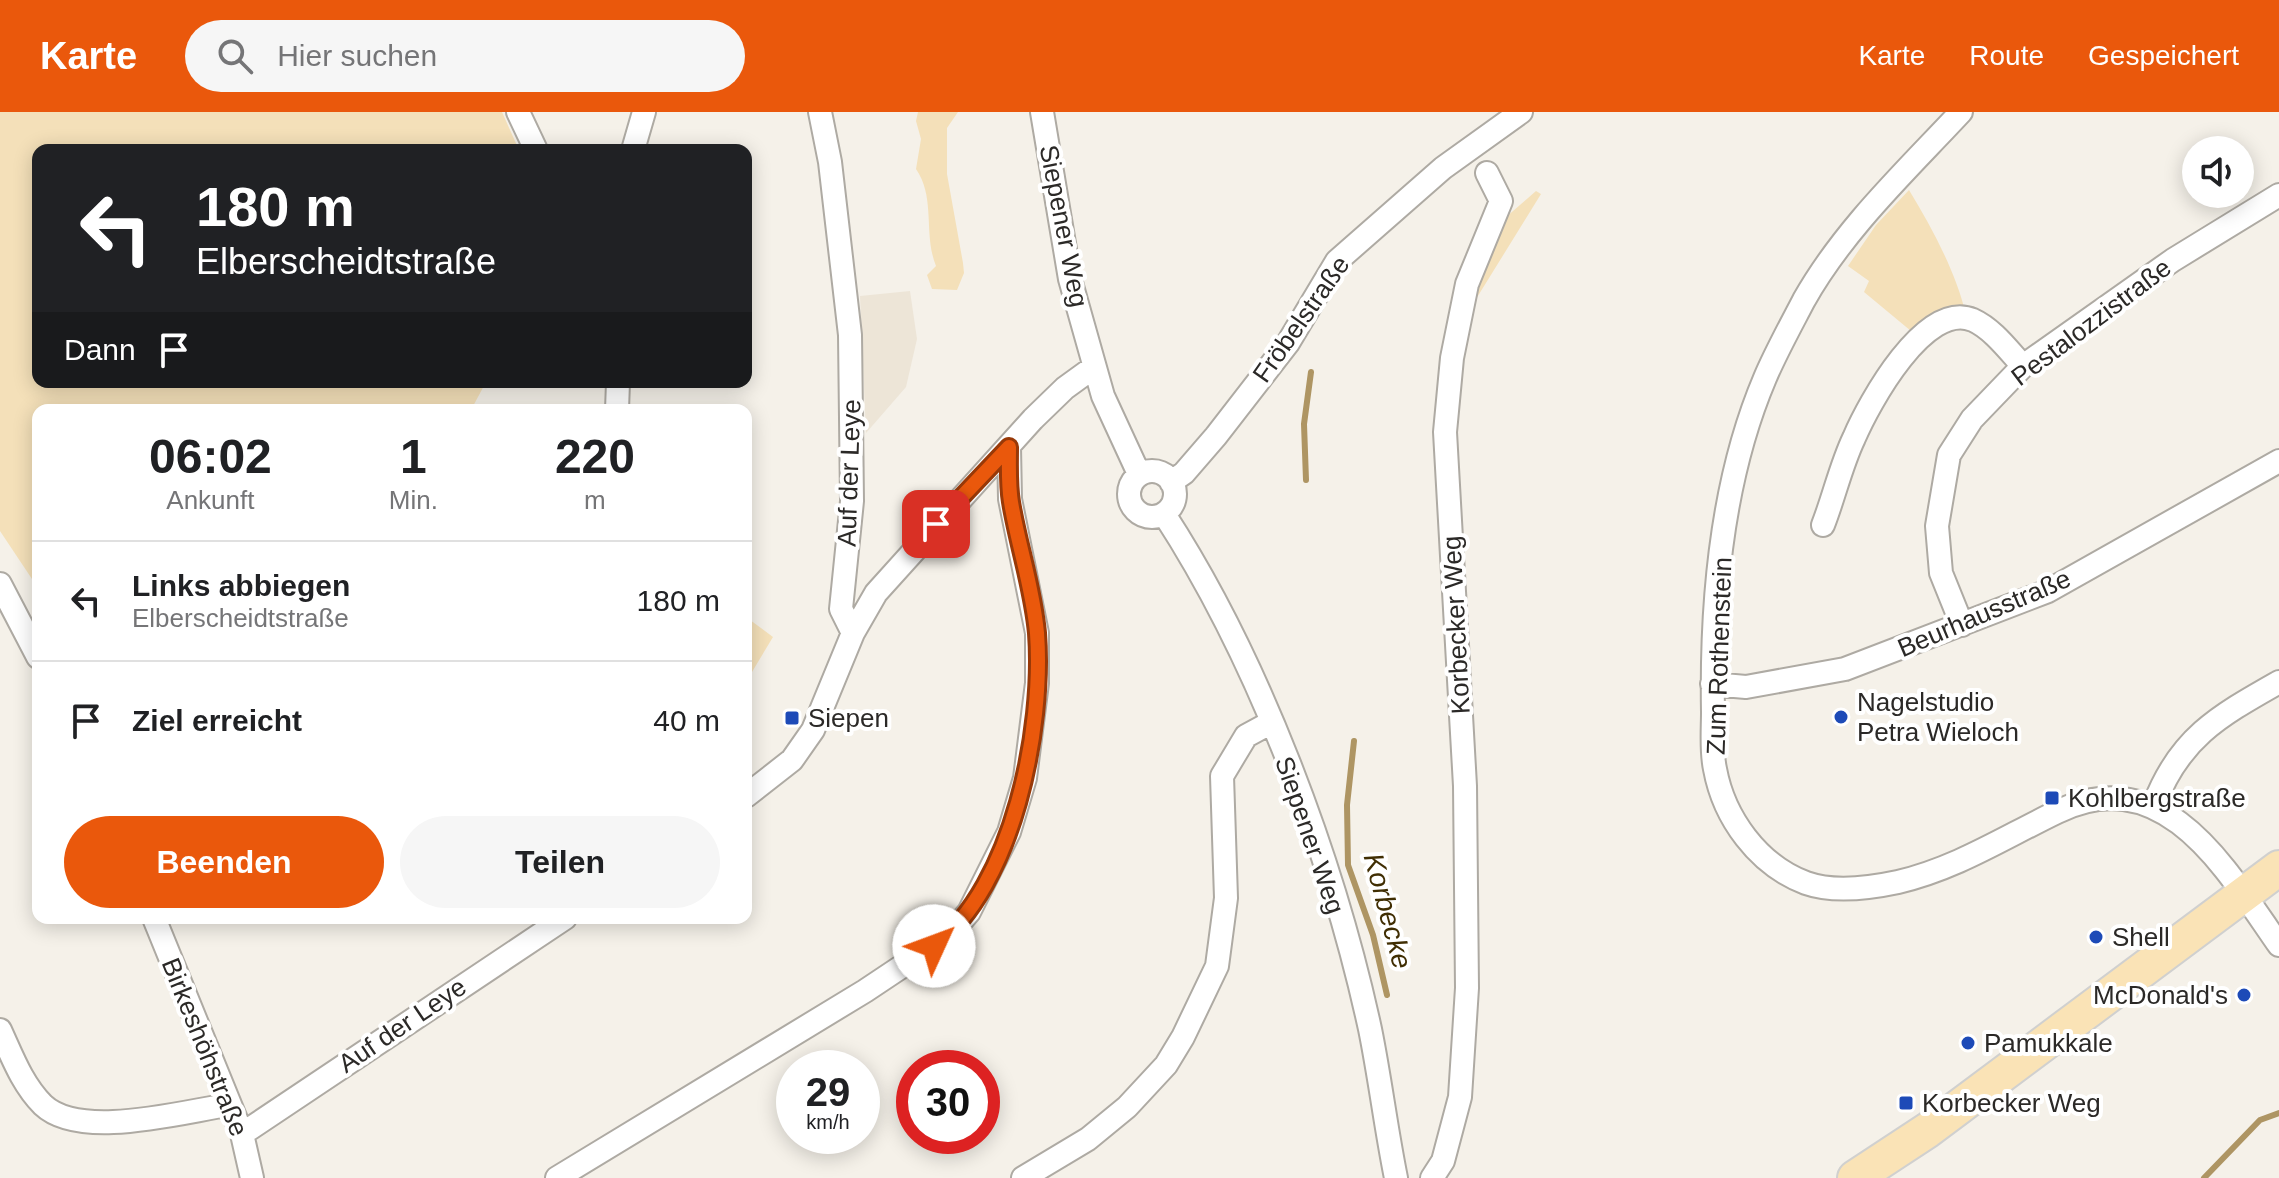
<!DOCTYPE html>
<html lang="de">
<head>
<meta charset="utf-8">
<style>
  :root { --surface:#fff; --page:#f6f6f6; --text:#202124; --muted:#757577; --line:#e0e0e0; --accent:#ea580c }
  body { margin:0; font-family:Arial,sans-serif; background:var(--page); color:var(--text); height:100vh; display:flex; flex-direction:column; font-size:30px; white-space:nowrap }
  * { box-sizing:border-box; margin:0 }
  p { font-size:26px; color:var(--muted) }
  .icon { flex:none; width:44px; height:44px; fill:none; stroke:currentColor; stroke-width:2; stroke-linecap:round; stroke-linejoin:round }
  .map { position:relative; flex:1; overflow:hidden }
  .side { position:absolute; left:32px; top:292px; width:720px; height:520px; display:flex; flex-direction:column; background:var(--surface); border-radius:16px; box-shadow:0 4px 20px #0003 }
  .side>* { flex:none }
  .guide { position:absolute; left:32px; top:32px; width:720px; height:244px; border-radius:16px; box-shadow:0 4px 20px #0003; background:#202124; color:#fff; overflow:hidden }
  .tools { position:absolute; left:2182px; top:24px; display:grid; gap:16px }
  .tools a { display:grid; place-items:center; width:72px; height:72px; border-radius:50%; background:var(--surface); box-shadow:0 4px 20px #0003; font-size:40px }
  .speed { position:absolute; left:776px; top:938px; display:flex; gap:16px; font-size:40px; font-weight:700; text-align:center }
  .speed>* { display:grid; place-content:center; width:104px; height:104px; border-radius:50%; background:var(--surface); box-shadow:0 4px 20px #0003; line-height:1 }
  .speed small { font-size:20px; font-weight:400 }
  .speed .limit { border:12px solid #d22; background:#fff; color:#111 }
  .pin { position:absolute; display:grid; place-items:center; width:68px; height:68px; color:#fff; margin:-34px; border-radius:16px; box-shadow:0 4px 12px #0006 }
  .me { position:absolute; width:88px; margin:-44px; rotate:47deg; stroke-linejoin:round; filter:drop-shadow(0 0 6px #0008) }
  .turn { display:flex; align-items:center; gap:28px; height:168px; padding:0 32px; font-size:36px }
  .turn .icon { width:104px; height:104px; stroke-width:2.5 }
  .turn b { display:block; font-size:56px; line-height:68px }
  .then { display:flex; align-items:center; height:76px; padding:0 32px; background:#0003; gap:16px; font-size:30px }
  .eta { display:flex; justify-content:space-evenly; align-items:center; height:136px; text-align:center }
  .eta b { font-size:48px; font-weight:800; line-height:56px }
  .action { display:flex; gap:16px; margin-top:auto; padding:16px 32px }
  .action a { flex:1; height:92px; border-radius:48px; background:var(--accent); color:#fff; font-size:32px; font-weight:800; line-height:92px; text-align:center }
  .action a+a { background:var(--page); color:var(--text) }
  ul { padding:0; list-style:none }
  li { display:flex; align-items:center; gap:24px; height:120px; padding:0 32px; border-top:2px solid var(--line) }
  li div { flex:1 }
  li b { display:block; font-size:30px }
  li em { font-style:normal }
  header { display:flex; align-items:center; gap:48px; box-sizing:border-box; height:112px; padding:0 40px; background:var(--accent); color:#fff }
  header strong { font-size:38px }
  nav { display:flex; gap:44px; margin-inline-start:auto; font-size:28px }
  .search { width:560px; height:72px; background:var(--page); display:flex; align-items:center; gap:20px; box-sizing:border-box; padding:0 28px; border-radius:44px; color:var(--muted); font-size:30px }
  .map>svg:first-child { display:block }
  .built { fill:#ede5d7 }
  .green { fill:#f4e0b9 }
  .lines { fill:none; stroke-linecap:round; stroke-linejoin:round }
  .stream { stroke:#ae9563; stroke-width:6 }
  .street-casing { stroke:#aeaaa3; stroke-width:26 }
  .primary-casing { stroke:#d0d0cf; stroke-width:38 }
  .street { stroke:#fff; stroke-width:22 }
  .primary { stroke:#fae3b6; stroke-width:34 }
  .route-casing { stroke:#983908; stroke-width:20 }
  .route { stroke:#ea580c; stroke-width:14 }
  .poi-dot { fill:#1d4ab7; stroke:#fff; stroke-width:3 }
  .labels { text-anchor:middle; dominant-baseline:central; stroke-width:8; stroke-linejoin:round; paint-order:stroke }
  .street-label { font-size:26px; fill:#2b2927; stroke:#fff }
  .poi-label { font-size:26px; fill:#2b2927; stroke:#fff; text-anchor:start }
  .water-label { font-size:28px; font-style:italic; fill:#402e03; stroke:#fff }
</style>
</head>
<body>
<header>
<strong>Karte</strong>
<div class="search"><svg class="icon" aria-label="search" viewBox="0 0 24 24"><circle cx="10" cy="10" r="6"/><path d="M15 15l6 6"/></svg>Hier suchen</div>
<nav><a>Karte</a><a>Route</a><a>Gespeichert</a></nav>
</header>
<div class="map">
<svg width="2279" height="1066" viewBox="0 0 2279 1066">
  <rect width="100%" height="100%" fill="#f5f1e9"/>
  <path class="built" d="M910 179 917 227 906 275 866 321 860 184Z"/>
  <path class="green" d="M0 0H502L519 38H38V270H486L471 298H38V476L0 419Z
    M918 0H958L947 16V62L963 151 964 161 957 178 932 177 927 163 936 154C923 122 936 86 916 57L921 27 916 9Z
    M1909 78C1932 116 1956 160 1966 203L1917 224 1864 180 1869 169 1848 154 1876 113Z
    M1536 79 1541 82 1468 200 1498 112Z
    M746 505 773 525 746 570Z"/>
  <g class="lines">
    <path class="stream" d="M1306 368 1304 312 1311 260
      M1354 629 1347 693 1348 753 1373 823 1387 883
      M2204 1066 2260 1008 2279 1001"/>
    <defs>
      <path id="street" d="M518 0 536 38
        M820 0 830 50 850 223 852 389 841 497 853 521
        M1042 0 1070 167 1103 284 1139 362
        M1961 0C1906 59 1844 117 1804 188 1791 213 1776 240 1765 266 1722 367 1711 490 1713 600 1713 618 1711 639 1715 657 1724 706 1758 753 1806 771 1834 781 1870 776 1898 770 1957 756 2003 726 2057 700 2165 647 2227 759 2279 833
        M633 38 644 0
        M617 298 618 270
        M1129 382a23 23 0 1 1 46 0a23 23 0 1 1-46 0Z
        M1171 370 1184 361 1216 324 1288 231 1337 149 1443 56 1521 0
        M1164 402C1259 548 1333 747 1370 917 1380 966 1386 1017 1396 1066
        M1823 413C1834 385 1841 353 1854 326 1869 291 1925 188 1973 208 1993 217 2009 239 2023 254
        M0 472 38 545
        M1962 513 1941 461 1937 414 1949 343 1972 307 2023 254 2173 148 2279 83
        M1712 572 1746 575 1845 557 2048 479 2279 349
        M746 684 792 648 813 618 853 521 876 481 1033 307 1065 276 1094 255
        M2154 693C2179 626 2219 604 2279 570
        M154 806 242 1022 252 1066
        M0 918C12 944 22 972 43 993 80 1028 181 1000 228 993
        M242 1022 565 806
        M557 1066 865 879 949 823 969 800 1009 720 1025 666 1037 571V521L1010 387 1009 335
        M1023 1066 1088 1027 1127 995 1166 953 1183 925 1217 854 1226 786 1222 664 1246 624 1270 611
        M1432 1066 1443 1049 1460 985 1467 876 1465 674 1445 320 1452 246 1467 172 1501 89 1487 61"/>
      <path id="primary" d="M1855 1066 1928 1018 2279 756"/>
    </defs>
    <use href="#street" class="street-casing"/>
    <use href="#primary" class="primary-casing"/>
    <use href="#street" class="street"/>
    <use href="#primary" class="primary"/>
  </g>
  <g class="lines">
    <defs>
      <path id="route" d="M934 834C1014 774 1044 615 1037 521 1033 476 1018 433 1011 390 1008 372 1009 353 1009 335L936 412"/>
    </defs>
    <use href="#route" class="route-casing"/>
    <use href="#route" class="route"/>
  </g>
  <g class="poi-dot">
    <circle cx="1841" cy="605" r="8"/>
    <rect x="784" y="598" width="16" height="16" rx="4"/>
    <rect x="2044" y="678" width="16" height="16" rx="4"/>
    <circle cx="2096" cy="825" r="8"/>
    <circle cx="2244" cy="883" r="8"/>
    <circle cx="1968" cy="931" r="8"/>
    <rect x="1898" y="983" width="16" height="16" rx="4"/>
  </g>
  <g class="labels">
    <g class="street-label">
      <text transform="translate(1064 114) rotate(79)">Siepener Weg</text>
      <text transform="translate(1301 207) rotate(-55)">Fröbelstraße</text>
      <text transform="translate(2091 210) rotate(-37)">Pestalozzistraße</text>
      <text transform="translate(849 361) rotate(-88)">Auf der Leye</text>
      <text transform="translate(1984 501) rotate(-23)">Beurhausstraße</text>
      <text transform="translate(1456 513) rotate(-93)">Korbecker Weg</text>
      <text transform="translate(1719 544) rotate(-88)">Zum Rothenstein</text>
      <text transform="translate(1310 723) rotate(71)">Siepener Weg</text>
      <text transform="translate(402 913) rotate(-34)">Auf der Leye</text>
      <text transform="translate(205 935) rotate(68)">Birkeshöhstraße</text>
    </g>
    <g class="poi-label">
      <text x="1857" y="590">Nagelstudio<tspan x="1857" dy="30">Petra Wieloch</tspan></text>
      <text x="808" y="606">Siepen</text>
      <text x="2068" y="686">Kohlbergstraße</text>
      <text x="2112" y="825">Shell</text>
      <text x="2228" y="883" text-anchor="end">McDonald's</text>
      <text x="1984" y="931">Pamukkale</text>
      <text x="1922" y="991">Korbecker Weg</text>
    </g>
    <g class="water-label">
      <text transform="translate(1388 799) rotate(75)">Korbecke</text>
    </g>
  </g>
</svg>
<div class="tools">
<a><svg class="icon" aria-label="sound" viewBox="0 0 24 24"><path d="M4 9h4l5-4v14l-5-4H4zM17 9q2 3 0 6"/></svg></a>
</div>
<div class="speed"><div>29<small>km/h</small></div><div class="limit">30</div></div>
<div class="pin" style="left:936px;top:412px;background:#d93025"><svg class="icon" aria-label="arrive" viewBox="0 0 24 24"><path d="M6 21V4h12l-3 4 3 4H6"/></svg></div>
<svg class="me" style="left:934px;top:834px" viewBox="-20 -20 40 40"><circle r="19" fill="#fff"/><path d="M0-13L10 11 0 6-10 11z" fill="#ea580c"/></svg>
<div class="guide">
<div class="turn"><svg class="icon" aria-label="left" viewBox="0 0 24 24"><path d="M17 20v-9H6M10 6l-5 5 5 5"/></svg><div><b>180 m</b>Elberscheidtstraße</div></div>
<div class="then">Dann<svg class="icon" aria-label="arrive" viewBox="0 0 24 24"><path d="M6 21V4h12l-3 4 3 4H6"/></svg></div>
</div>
<section class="side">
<div class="eta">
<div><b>06:02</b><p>Ankunft</p></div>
<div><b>1</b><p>Min.</p></div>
<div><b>220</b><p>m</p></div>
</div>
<ul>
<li><svg class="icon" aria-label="left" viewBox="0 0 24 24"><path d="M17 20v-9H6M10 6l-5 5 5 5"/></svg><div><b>Links abbiegen</b><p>Elberscheidtstraße</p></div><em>180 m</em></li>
<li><svg class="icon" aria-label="arrive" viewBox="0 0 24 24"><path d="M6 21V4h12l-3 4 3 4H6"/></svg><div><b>Ziel erreicht</b></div><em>40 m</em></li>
</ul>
<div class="action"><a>Beenden</a><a>Teilen</a></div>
</section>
</div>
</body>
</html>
